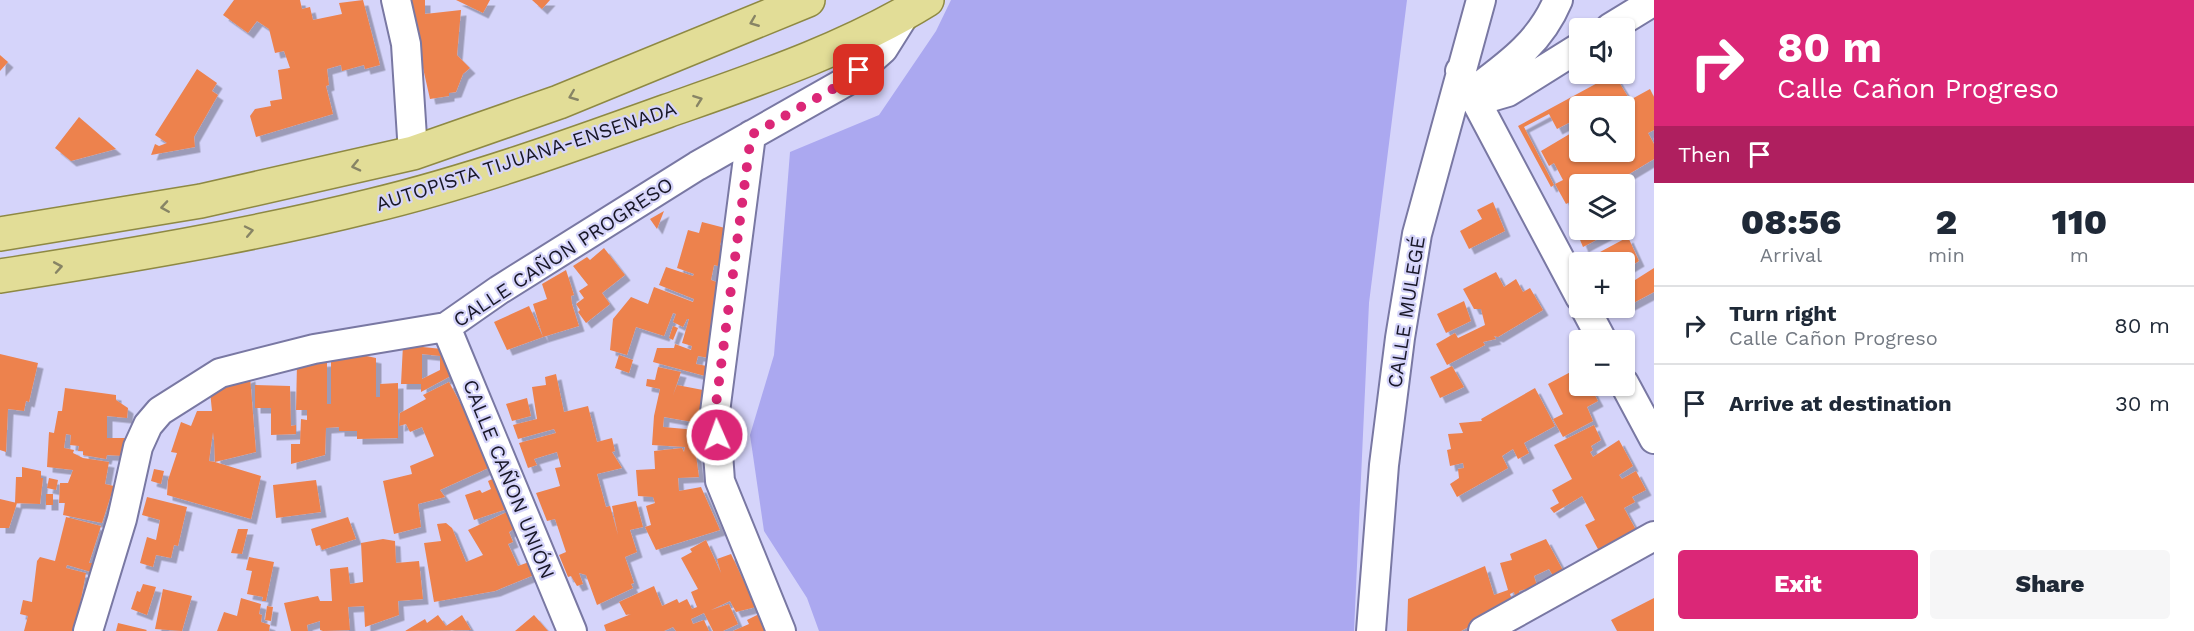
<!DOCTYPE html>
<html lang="en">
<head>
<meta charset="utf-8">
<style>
  :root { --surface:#fff; --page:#f6f6f7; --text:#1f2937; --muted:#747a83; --line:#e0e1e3; --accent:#db2777 }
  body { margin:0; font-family:"Work Sans",sans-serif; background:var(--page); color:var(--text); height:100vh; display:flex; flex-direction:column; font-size:22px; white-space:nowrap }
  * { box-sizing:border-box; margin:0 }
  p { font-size:20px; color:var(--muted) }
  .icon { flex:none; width:33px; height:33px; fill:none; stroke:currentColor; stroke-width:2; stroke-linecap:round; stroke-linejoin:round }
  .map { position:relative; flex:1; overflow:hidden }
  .drawer { display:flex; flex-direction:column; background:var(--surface); width:540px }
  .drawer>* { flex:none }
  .hud { background:#db2777; color:#fff; overflow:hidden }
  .tools { position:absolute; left:1569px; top:18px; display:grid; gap:12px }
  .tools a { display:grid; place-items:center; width:66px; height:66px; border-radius:6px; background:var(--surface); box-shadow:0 2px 4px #0004; font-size:30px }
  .pin { position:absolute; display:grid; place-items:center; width:51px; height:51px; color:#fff; margin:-26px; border-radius:12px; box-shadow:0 3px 9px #0006 }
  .me { position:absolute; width:66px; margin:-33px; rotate:358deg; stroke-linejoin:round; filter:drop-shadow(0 0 4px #0008) }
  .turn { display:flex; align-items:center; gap:21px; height:126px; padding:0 24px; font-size:27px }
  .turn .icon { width:78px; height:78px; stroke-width:2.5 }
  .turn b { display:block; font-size:42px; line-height:51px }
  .then { display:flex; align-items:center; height:57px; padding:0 24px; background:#0003; gap:12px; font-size:22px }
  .eta { display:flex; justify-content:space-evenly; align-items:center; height:102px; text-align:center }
  .eta b { font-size:36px; font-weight:800; line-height:42px }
  .action { display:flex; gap:12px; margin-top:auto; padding:12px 24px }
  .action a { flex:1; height:69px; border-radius:6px; background:var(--accent); color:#fff; font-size:24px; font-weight:800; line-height:69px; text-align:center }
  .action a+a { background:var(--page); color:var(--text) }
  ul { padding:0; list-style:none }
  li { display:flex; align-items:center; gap:18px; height:78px; padding:0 24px; border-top:2px solid var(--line) }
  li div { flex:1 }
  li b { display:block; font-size:22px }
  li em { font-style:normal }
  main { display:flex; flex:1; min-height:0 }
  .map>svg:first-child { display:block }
  .green { fill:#aba8f0 }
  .building { fill:#ed824e; fill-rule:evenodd; filter:url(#shadow) }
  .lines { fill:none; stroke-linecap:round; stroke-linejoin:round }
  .minor-casing { stroke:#7978a3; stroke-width:32 }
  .major-casing { stroke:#8e8943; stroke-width:36 }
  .minor { stroke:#fff; stroke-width:28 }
  .major { stroke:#e2dd97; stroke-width:33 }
  .oneway { stroke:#878465 }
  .route { stroke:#db2777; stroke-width:10; stroke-dasharray:0 18 }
  .labels { text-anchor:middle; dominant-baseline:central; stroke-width:4.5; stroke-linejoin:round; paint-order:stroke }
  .street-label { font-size:20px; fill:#181727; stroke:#d5d4fa }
</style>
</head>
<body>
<main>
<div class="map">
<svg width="1654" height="631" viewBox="0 0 1654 631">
  <defs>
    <filter id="shadow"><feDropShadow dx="5.5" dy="5.5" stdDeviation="0" flood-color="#0004"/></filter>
  </defs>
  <rect width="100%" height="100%" fill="#d5d4fa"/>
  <path class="green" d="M951 0H1407L1369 303 1354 631H819L807 598 764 531 750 435 774 355 790 152 879 115 936 31Z"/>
  <path class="building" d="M234 0H300L302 9 310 7 313 20 342 14 339 3 363 0 380 65 365 69 364 65 342 71 341 65 327 69 329 85 326 86 333 114 256 137 250 116 255 109 271 106 270 101 282 99 278 70 290 68 284 51 275 53 269 29 257 21 248 33 223 15Z
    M411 0H425V14L461 10 457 55 470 68 463 74 456 92 449 93V96L430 99 411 15H415Z
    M456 0H490L483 13Z
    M532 0H550L542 9Z
    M0 55 8 62 0 71Z
    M197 69 217 83 212 91 218 95 194 137 195 147 151 155 155 144 159 146 167 143 155 135Z
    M1614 74 1630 100 1650 89 1654 97V130L1648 133 1654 144V159L1619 180 1617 176 1602 184H1580V197L1566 204 1555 184 1563 180 1554 163 1549 166 1541 151 1573 132 1575 137 1580 134V152H1624V106H1580V117L1557 129 1549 114 1524 127 1554 185 1551 187 1518 126Z
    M79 117 116 149 71 161 55 148Z
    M1493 202 1505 231 1469 249 1460 231 1482 219 1477 210Z
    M664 211 657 229 650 219Z
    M702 222 725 228 720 245 723 246 720 260 723 261 722 267 714 265 711 280 722 284 709 358 698 356 696 364 707 366 705 376 653 362 657 348H674L675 344 691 350 692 346 682 343 689 319H687L683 327 673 322 676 314 673 313 664 336 636 327 627 355 610 350 613 319 631 297 648 304 654 287 693 302 694 299 659 285 666 267 693 276 694 274 677 268 688 230 699 233Z
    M1588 230H1615L1583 247 1578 235Z
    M1628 237 1639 261 1624 270V262H1606L1600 252Z
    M604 248 625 275 602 293 610 304 586 323 578 312 580 310 576 304 584 298 579 291 588 285 573 266 587 257 590 260Z
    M1654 268V292L1624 308V300L1627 299 1624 287Z
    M566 270 574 295 571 296 572 304 579 326 543 337 533 304 547 299 542 284Z
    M1496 272 1504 287 1516 279 1523 292 1530 288 1543 310 1498 337 1494 336 1496 339 1483 342 1485 345 1447 365 1436 344 1455 333 1458 338 1485 325 1481 309H1474L1463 289Z
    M1464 301 1471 321 1446 333 1437 314Z
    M529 306 543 337 507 350 494 322Z
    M673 326 678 328 673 340 669 338Z
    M403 345 452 350 460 371 421 392V384H401ZM422 354 440 356V370L422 379Z
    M0 354 38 363 29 402 26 401 24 411 8 409 6 452 0 450Z
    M357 354 376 358V397H380V384L398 383V438L357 439V431H339V427L326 428 325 455 291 464V444H300L301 419 307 420V410H296L297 363 327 361V404H331V357Z
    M619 355 633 360 629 373 615 368Z
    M1452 366 1464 387 1440 398 1430 377Z
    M658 367 681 372 673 395 677 385 703 390 698 423 664 417 663 427 697 430 695 448 699 477 678 478 679 491 701 487 720 530 656 550 645 527 651 525 646 506 655 503 653 497 638 496 636 470 655 469 654 451 682 448 684 452 685 447 652 445 654 416 660 389 646 386 647 379 655 380Z
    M1580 367V386H1590L1598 401 1587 407 1593 421 1563 437 1553 419 1563 414 1548 384Z
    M556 374 564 412 588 406 597 442 612 438 615 451 612 452 622 468 597 474 606 507 610 506 618 535 612 506 636 501 643 527 630 530 637 552 625 557 634 583 631 584 633 588 597 605 586 575 579 573 583 584 577 586 571 576 568 577 559 555 566 552 555 519 547 521 536 493 560 486 555 468 561 467 557 452 534 459 537 465 528 468 519 443 556 433 554 429 518 439 513 425 537 419 532 387 546 385 545 377Z
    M250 376 256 452 215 462 261 476 251 519 167 495 168 480 177 453 171 452 181 422 191 426 197 411H212L210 391ZM213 432 214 440 215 462 209 461Z
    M449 382 463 408 468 406 495 465 440 490 445 497 418 504 421 527 394 534 383 481 412 474 410 466 434 456 422 427 410 432 406 424 399 426 400 413 426 399 423 395Z
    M255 385 290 386 291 426 296 425V434L271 435V408H255Z
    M65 388 116 395V400L128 408 127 418 107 416V438H126L123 456 107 455 106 459 83 455V451H78L79 446 70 445 71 435 66 434 64 448 74 450 73 453 83 458 109 462 105 484 114 486 102 523 63 515 65 503H59L60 483H68L73 470 47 467 49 432 54 433 58 411H62Z
    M1535 388 1555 426 1524 443 1529 453 1518 459 1513 449 1502 456 1508 468 1457 497 1450 484 1459 478 1458 469 1464 468 1463 463 1450 466 1447 450 1451 449 1448 434 1463 433 1459 423 1482 421 1481 419Z
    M527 398 531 416 512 421 506 404Z
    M1594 425 1601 440 1591 446 1593 450 1590 452 1593 457 1619 440 1633 466 1619 475 1622 479 1636 471 1646 490 1632 497 1635 502 1624 508 1636 530 1599 551 1585 525 1595 520 1582 496 1554 513 1550 508 1559 503 1552 490 1572 479 1554 445Z
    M22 467 41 471V478H43L40 504 15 503 16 477H22Z
    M154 469 164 471 161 484 151 481Z
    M499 476 510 508 474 520 465 495 480 490 482 493 491 489 488 481Z
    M49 478 58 480 56 490 47 488Z
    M316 480 321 512 276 518 273 485Z
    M46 494H53V505H46Z
    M147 497 187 507 178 546 174 545 171 558 156 555 153 567 140 563 147 537 156 540 160 520 142 515Z
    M0 499 17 503 9 528H0Z
    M507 512 514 529 509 532 513 542 508 544 518 566 529 562 534 575 495 591 434 602 424 543 441 541 437 524 446 523 452 528 466 562 483 555 468 530Z
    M66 517 101 526 89 563H93L91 572 67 565 66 568 86 573 75 631H24L28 616 20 614 23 600 32 602 37 561 40 557 55 561Z
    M348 517 356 539 322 550 320 545 316 546 311 529Z
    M238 529H248L242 554 231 553Z
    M383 539 395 541 396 563 419 561 423 599 398 601 399 615 365 627 364 606 348 607 350 630 323 631 320 630V621L307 625 308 631H291L284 603 318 596 320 601H332L330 569 348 567 350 584 363 582 361 543Z
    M1546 539 1565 574 1555 579 1549 569 1534 576 1537 586 1519 591 1520 594 1515 596 1514 592 1510 594 1513 603 1461 631H1407L1408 599 1485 566 1494 595 1508 590 1500 563 1512 560 1510 554Z
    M706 540 721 573 717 559 731 554 756 607 736 612 730 601 711 610 729 604 738 624 723 631H713L704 613 691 619 693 624 704 620 709 631H676L673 627 664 631H606L604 625 631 614 626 615 619 602 654 586 662 606 677 599 679 603 687 599 692 609 697 607 691 592 698 589 681 558 692 552 690 549Z
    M249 557 274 562 266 601H262L263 597 247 594 252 571 246 570Z
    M143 584 156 587 147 615 131 609 137 591 140 592Z
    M163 589 192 596 182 631 155 629Z
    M241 598 261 604 259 614 262 615 261 622 270 625 269 631H217L224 612 237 616Z
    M1654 598V631H1617L1611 620Z
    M267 606 273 607 271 621 265 620Z
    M759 614 767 631H733L749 624 747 620Z
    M438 615 446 626 462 615 471 630 405 631 425 619 427 623Z
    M534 615 548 631H515Z
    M118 623 147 630 146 631H116Z"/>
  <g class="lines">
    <defs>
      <path id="minor" d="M396 0 406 44 413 153
        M1610 28 1654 1
        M1460 71 1580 297
        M1472 92C1508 65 1540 43 1558 0
        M1477 101 1508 92 1580 47
        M751 135 715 412 720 481 781 631
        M1585 308 1602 340
        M446 327 572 631
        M1624 383 1654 439
        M88 631 122 519 138 447 148 425 160 411 220 373 314 349 446 327 499 290 697 166 847 81 883 49 905 14
        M1371 631 1384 465 1400 338 1417 234 1481 0
        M1483 631 1654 536"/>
      <path id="major" d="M0 234 201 201 413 153 559 102 808 0
        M0 276C122 257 249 236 370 206 470 182 570 146 667 111 755 80 848 49 927 0"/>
    </defs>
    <use href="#minor" class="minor-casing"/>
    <use href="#major" class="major-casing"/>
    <use href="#minor" class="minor"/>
    <use href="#major" class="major"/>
  </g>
  <defs><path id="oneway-chevron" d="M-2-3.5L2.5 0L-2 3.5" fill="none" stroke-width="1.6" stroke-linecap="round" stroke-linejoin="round" transform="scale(1.5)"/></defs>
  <g class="oneway">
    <use href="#oneway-chevron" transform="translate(754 22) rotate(158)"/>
    <use href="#oneway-chevron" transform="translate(573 96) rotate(158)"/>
    <use href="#oneway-chevron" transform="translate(698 100) rotate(-20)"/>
    <use href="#oneway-chevron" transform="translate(356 166) rotate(167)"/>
    <use href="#oneway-chevron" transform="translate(165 207) rotate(171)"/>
    <use href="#oneway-chevron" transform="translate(249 231) rotate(-12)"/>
    <use href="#oneway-chevron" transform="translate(58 267) rotate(-10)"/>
  </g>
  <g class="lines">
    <path class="route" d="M717 435 715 412 751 135 847 81 859 70"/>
  </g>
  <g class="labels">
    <g class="street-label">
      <text transform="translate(526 156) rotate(-18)">AUTOPISTA TIJUANA-ENSENADA</text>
      <text transform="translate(563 252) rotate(-33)">CALLE CAÑON PROGRESO</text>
      <text transform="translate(1406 312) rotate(-81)">CALLE MULEGÉ</text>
      <text transform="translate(509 479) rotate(68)">CALLE CAÑON UNIÓN</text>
    </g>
  </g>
</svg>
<div class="tools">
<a><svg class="icon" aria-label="sound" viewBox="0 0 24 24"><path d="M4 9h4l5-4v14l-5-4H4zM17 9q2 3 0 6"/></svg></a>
<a><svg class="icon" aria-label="search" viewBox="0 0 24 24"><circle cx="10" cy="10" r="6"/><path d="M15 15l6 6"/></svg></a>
<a><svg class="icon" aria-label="layers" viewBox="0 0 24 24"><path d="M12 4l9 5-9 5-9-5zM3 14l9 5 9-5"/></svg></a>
<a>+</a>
<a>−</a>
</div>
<div class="pin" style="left:859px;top:70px;background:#d93025"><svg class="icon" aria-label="arrive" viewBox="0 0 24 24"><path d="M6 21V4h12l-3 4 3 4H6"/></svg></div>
<svg class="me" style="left:717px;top:435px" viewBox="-20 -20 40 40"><circle r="17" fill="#db2777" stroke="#fff" stroke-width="3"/><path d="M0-11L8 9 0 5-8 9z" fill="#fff"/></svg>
</div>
<section class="drawer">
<div class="hud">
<div class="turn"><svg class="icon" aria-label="right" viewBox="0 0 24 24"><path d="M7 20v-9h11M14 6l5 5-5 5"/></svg><div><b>80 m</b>Calle Cañon Progreso</div></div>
<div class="then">Then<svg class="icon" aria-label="arrive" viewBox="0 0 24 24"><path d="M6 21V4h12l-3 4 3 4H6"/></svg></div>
</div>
<div class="eta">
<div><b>08:56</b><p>Arrival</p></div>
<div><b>2</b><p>min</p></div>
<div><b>110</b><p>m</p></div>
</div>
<ul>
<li><svg class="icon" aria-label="right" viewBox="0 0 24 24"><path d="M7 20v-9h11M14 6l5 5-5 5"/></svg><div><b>Turn right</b><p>Calle Cañon Progreso</p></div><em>80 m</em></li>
<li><svg class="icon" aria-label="arrive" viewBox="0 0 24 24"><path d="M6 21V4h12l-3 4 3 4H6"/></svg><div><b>Arrive at destination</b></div><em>30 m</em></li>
</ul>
<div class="action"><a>Exit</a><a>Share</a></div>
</section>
</main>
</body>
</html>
